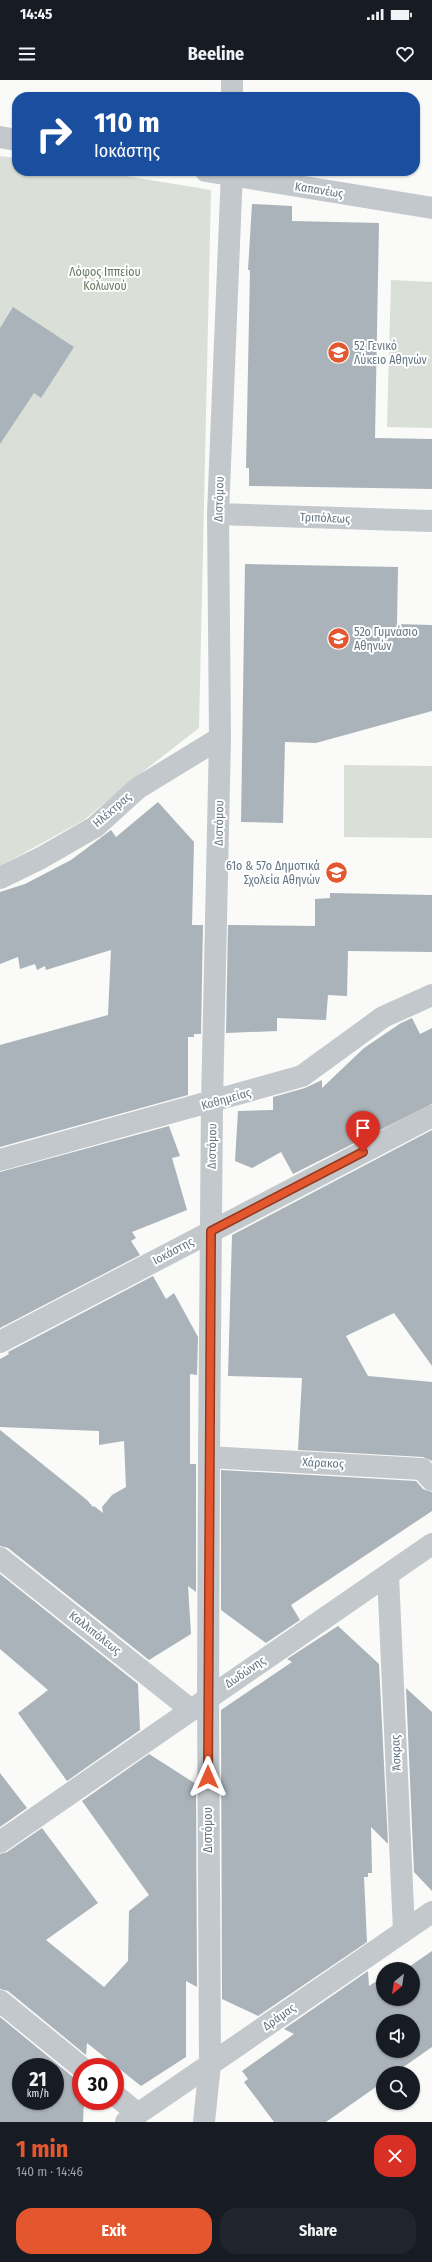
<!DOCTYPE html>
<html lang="en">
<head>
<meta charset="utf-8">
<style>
  :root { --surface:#171b24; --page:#20242c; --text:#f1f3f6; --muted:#9ea1a6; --accent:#e4572e }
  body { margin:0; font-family:"Fira Sans Condensed",sans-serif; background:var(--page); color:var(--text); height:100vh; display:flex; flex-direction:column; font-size:15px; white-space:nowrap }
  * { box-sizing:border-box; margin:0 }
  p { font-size:13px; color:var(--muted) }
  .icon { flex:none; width:22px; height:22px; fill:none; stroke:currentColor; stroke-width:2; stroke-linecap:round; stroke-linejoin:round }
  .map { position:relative; height:2042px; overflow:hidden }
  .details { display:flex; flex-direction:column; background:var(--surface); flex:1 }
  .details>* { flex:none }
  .hud { position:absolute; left:12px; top:12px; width:408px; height:84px; border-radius:16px; box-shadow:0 1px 3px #0004; background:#1a4fa0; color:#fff; overflow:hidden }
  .needle { width:26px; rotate:210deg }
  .buttons { position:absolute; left:376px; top:1882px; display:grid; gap:8px }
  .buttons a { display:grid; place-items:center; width:44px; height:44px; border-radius:50%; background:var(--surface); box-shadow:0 1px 3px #0004; font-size:20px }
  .speed { position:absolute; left:12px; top:1978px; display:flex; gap:8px; font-size:20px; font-weight:700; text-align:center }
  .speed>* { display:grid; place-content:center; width:52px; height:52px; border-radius:50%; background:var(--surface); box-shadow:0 1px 3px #0004; line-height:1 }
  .speed small { font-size:10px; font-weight:400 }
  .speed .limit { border:6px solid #d22; background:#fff; color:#111 }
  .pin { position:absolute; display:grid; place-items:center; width:34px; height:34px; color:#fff; margin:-41px -17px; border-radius:50% 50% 50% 0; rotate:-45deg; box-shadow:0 0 4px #0007 }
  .pin .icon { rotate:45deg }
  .me { position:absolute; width:44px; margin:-22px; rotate:0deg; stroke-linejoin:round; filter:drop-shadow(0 0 3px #0008) }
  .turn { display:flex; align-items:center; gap:14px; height:84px; padding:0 16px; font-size:18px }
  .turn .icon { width:52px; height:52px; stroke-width:2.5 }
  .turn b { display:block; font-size:28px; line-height:34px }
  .round { display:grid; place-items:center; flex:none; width:42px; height:42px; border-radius:16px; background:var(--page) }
  .overview { display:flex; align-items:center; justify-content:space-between; height:68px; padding:0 16px }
  h1 { font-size:24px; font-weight:700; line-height:30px; color:var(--accent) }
  .cta { display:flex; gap:8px; margin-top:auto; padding:8px 16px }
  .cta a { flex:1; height:46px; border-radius:16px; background:var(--accent); color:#fff; font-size:16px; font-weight:700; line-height:46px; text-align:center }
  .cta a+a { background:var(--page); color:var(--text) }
  .status { display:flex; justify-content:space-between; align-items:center; height:28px; padding:0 20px; background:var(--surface); direction:ltr }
  .status svg { height:11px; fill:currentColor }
  header { display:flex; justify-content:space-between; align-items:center; height:52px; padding:0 16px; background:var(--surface); font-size:18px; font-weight:700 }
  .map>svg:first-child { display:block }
  .green { fill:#dadfd7 }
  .building { fill:#aab3b9; fill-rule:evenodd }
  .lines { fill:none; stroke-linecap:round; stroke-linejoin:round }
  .minor { stroke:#c3c8cc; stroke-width:22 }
  .route-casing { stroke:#94391e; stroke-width:10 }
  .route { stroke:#e4572e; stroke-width:7 }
  .labels { text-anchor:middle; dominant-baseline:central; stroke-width:4; stroke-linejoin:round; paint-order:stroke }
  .street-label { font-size:12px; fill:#657683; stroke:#fff }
  .park-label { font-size:12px; fill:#687a64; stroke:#fff }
  .poi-label { font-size:12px; fill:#657683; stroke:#fff; text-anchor:start }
</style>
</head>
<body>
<div class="status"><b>14:45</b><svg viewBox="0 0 49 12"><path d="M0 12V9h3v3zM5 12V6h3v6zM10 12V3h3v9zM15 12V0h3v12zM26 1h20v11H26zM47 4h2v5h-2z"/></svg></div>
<header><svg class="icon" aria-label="menu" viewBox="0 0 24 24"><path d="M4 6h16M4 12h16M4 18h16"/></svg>Beeline<svg class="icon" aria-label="heart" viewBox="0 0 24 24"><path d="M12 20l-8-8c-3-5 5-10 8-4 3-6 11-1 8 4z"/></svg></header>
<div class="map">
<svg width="432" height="2042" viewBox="0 0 432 2042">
  <rect width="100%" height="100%" fill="#fafaf8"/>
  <path class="green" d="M0 76 17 78V91H95L211 110 199 648 136 697 84 740 0 786Z
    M391 200 432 202V348L387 347Z
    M344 685 432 686V758L344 757Z"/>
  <path class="building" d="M252 124 292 126V141L379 143 375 358 432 359V409L249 406V388H246L250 190H248Z
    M13 227 74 267 41 318 34 313 0 364V248Z
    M245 484 398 487 397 544 432 545V631L316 663 285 662 283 743 241 742Z
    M158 722 194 762 192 845H203L201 954H194V957H188V1015L0 1067V965L108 935 111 870 46 890 45 886 37 890 35 884 20 889 18 877 0 884V812L25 804 71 780 111 750 116 757Z
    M330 813 432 815V872L348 871 347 916 328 915 326 940 277 938V951L226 953 228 845 315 846V819L330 818Z
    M412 938 420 954 432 948V1024L293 1094 281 1072 252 1088 235 1081 238 1031 273 1030V1017L305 1008 322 1000V1008L364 968 401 943Z
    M169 1046 180 1076 172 1078 187 1130 132 1152 136 1158 131 1161 140 1175 0 1248V1092Z
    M432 1050V1286L394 1233 346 1256 368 1296 432 1302V1381L423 1377 298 1370 302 1298 228 1296 232 1155Z
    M153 1196 166 1219 174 1213 198 1257 197 1295 190 1294V1384H196V1512L188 1506 191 1554 149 1580 8 1468 0 1466V1350L87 1420 93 1427 94 1426 103 1433 102 1427 112 1415 126 1407 124 1361 99 1365V1351L0 1347V1279L9 1274 8 1272Z
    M221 1390 416 1401 423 1409 432 1412V1431L291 1525 300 1540 266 1563 221 1530Z
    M0 1494 138 1604 140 1650 67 1701 18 1633 48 1610 0 1569Z
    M338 1546 379 1584 388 1764 371 1747 372 1793H368V1797H364L367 1862 258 1936 222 1919 221 1630 292 1582 287 1579Z
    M406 1608 432 1632V1811L414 1792Z
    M149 1674 196 1704 197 1907 186 1901V1977L141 2006 87 1963 86 1975 8 1911 0 1909V1774L7 1772 42 1748 98 1823 46 1860 104 1907 128 1881 129 1831 149 1815 82 1721Z
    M0 1693 27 1728 0 1747Z
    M432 1871V1967L395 1993H383V2002L326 2042H274L244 2002 248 1999 242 1991 294 1954 284 1949 368 1891 369 1906 383 1897V1919H413V1889H406ZM383 1941H413V1971H383Z
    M0 1937 73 1997 81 1999V2021H84L83 2042H0ZM21 1987H55V2021H21Z"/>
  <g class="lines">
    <path class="minor" d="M232 0V17
      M0 57 17 60
      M206 91 432 128
      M218 434 432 441
      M0 798 41 778 95 747 138 708 220 658
      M0 1080 302 996 383 937 432 915
      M0 1262 432 1036
      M209 1377 422 1389 432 1400
      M0 1478 190 1629
      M388 1495 404 1851
      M0 1762 432 1464
      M0 1921 81 1987
      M115 2015 138 2034
      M126 2042 432 1832
      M204 2042 210 1984 208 1617 209 1377 212 1023 220 658 218 434 232 91"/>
  </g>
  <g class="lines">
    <defs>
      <path id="route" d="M208 1697 211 1151 363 1072"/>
    </defs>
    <use href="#route" class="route-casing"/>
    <use href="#route" class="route"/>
  </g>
  <defs>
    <symbol id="school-disc" viewBox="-11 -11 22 22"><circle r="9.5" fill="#e4572e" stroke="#fff"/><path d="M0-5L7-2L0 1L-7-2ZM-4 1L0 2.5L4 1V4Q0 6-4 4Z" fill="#fff"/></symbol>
  </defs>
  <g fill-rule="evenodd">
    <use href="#school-disc" x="326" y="260" width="25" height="25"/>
    <use href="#school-disc" x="326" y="546" width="25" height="25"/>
    <use href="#school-disc" x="324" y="780" width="25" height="25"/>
  </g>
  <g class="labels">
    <g class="street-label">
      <text transform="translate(319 110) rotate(9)">Καπανέως</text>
      <text transform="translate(219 419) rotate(-88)">Διστόμου</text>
      <text transform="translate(325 438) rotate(2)">Τριπόλεως</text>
      <text transform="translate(112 730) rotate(-41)">Ηλέκτρας</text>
      <text transform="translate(219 743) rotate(-89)">Διστόμου</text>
      <text transform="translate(226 1019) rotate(-16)">Καθημείας</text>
      <text transform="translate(212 1066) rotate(-89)">Διστόμου</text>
      <text transform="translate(173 1171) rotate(-28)">Ιοκάστης</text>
      <text transform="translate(323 1383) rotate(3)">Χάρακος</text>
      <text transform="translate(95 1553) rotate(38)">Καλλιπόλεως</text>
      <text transform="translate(245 1592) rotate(-34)">Δωδώνης</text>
      <text transform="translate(396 1673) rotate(-92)">Άσκρας</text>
      <text transform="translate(208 1750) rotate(-90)">Διστόμου</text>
      <text transform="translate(279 1937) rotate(-35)">Δράμας</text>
    </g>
    <g class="park-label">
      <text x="105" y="192">Λόφος Ιππείου<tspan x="105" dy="14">Κολωνού</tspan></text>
    </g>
    <g class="poi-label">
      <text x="354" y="266">52 Γενικό<tspan x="354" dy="14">Λύκειο Αθηνών</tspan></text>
      <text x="354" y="552">52ο Γυμνάσιο<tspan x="354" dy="14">Αθηνών</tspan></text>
      <text x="320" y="786" text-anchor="end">61ο &amp; 57ο Δημοτικά<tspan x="320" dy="14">Σχολεία Αθηνών</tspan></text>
    </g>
  </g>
</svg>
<div class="buttons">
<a><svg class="needle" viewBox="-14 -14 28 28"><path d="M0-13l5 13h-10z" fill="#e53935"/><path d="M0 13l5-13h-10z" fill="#9ea1a6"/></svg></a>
<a><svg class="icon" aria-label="sound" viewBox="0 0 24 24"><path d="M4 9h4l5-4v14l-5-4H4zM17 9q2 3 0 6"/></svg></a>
<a><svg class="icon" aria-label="search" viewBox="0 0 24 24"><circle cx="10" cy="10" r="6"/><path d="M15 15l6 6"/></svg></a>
</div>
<div class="speed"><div>21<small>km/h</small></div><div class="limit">30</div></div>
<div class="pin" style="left:363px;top:1072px;background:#d93025"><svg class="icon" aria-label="arrive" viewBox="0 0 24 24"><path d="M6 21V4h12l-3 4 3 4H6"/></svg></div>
<svg class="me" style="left:208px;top:1697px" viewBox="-20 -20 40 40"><path d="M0-17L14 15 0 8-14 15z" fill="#e4572e" stroke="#fff" stroke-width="4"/></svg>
<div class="hud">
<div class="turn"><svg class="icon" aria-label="right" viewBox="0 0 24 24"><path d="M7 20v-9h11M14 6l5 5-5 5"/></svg><div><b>110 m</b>Ιοκάστης</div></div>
</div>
</div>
<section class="details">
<div class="overview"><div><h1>1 min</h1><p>140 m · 14:46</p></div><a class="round" style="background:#d93025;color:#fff"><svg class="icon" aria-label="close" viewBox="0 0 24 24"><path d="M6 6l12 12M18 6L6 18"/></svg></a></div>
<div class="cta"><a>Exit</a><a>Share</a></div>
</section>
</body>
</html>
